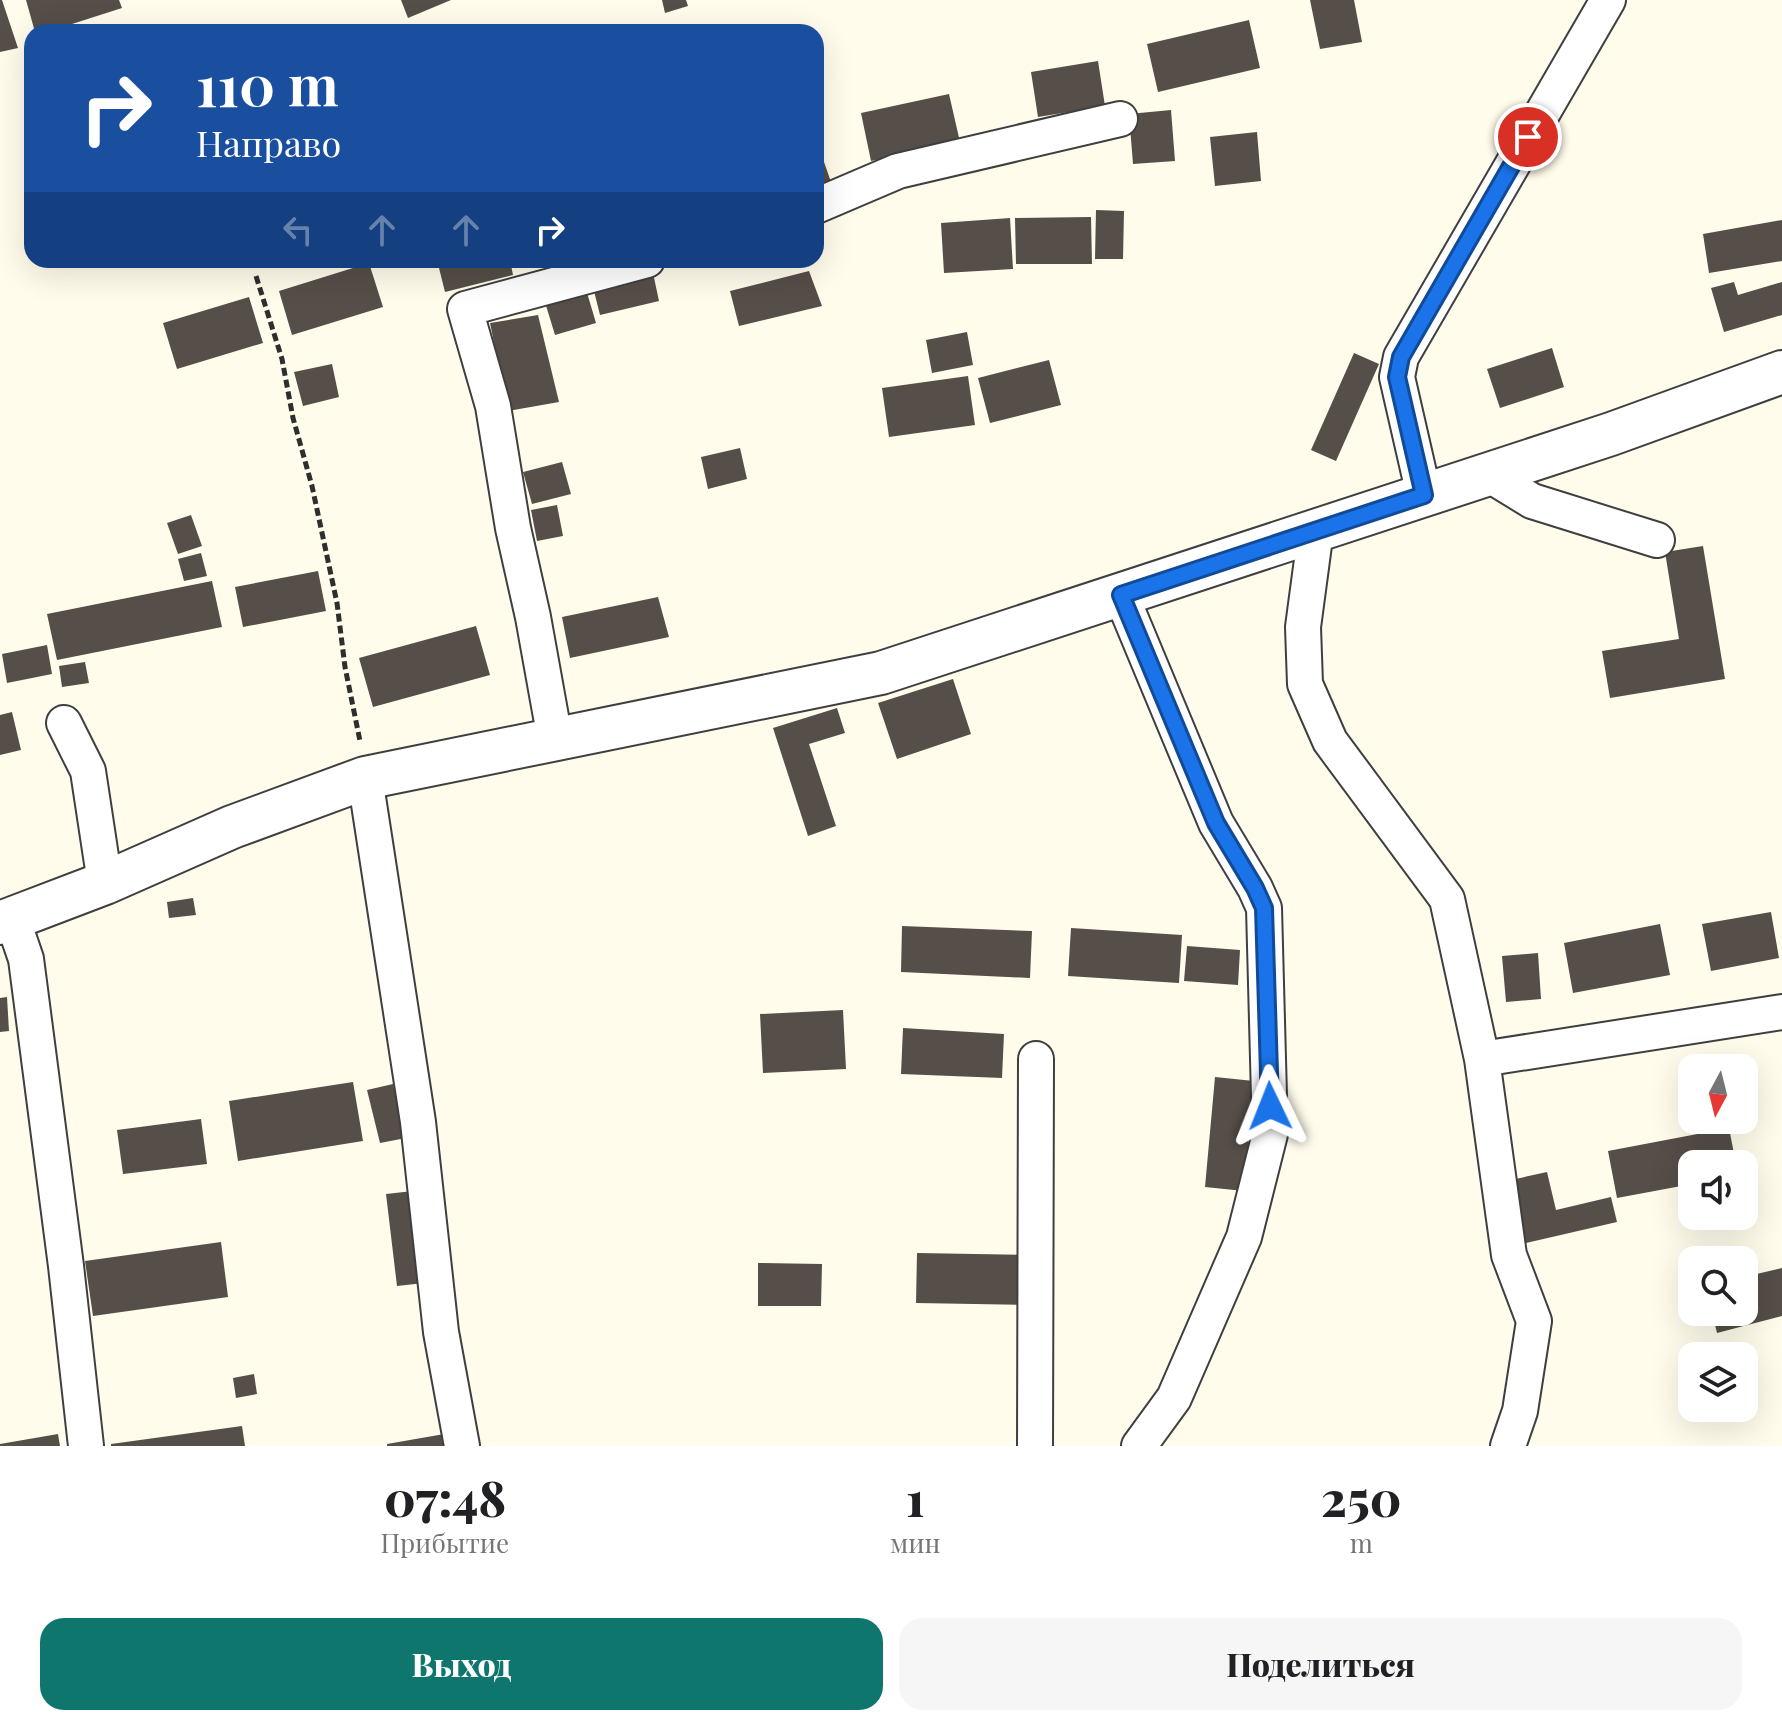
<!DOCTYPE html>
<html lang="ru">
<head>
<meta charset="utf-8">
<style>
  :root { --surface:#fff; --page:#f6f6f6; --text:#202124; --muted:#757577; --accent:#0f766e }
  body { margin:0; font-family:"Playfair Display",serif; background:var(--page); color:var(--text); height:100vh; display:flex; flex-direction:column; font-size:30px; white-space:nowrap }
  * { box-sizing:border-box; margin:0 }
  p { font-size:26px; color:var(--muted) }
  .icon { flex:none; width:44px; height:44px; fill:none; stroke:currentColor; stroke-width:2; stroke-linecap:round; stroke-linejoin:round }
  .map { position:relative; height:1446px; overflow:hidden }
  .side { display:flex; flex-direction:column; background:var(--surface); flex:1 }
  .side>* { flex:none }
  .banner { position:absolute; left:24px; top:24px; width:800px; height:244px; border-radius:24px; box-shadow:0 8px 32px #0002; background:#1a4fa0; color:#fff; overflow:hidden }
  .needle { width:52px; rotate:187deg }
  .buttons { position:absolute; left:1678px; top:1054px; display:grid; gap:16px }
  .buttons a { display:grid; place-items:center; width:80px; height:80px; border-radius:16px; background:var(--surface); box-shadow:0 8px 32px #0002; font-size:40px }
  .pin { position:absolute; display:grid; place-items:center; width:68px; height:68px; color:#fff; margin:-34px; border:4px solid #fff; border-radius:50%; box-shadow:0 2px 8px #0007 }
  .me { position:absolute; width:88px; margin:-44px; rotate:358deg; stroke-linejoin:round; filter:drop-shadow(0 0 6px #0008) }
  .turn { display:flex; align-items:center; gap:28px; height:168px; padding:0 40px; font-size:36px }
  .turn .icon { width:104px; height:104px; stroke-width:2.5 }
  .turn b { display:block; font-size:56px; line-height:68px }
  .lanes { display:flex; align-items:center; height:76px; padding:0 40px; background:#0003; justify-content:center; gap:40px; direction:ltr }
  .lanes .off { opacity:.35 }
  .eta { display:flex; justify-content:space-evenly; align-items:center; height:136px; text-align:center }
  .eta b { font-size:48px; font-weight:800; line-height:56px }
  .button { display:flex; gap:16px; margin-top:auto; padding:16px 40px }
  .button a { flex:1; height:92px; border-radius:24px; background:var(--accent); color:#fff; font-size:32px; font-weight:800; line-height:92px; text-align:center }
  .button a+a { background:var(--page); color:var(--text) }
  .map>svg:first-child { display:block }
  .building { fill:#564e48 }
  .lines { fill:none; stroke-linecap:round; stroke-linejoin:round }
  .minor-casing { stroke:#3f3f3f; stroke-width:38 }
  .tertiary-casing { stroke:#3f3f3f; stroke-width:46 }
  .path { stroke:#2e2e2e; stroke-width:5; stroke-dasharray:8 4; stroke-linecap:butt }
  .minor { stroke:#fff; stroke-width:34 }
  .tertiary { stroke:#fff; stroke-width:42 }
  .route-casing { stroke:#114b97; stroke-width:20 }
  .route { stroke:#1a73e8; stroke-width:14 }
</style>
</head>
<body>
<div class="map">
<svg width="1782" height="1446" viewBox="0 0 1782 1446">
  <rect width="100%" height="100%" fill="#fffcec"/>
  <path class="building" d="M0 0H2L18 48 0 52Z
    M26 0H119L122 8 47 32H35Z
    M401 0H451L408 18Z
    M662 0H686L688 6 665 13Z
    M1310 0H1354L1362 42 1320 49Z
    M1249 20 1260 68 1158 92 1147 44Z
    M1098 61 1105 106 1038 117 1031 72Z
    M949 94 960 142 871 161 861 113Z
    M1171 110 1175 161 1133 164 1129 114Z
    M1257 132 1261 181 1215 186 1210 137Z
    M816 139 831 182 816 187Z
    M1096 210 1124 211 1123 259H1095Z
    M1091 217 1092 264H1016L1015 218Z
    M1010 218 1013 269 944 273 941 223Z
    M1782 220V261L1709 273 1703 234Z
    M437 260H510L513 275 445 292Z
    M369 263 383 307 292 335 279 291Z
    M809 271 822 306 739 326 730 291Z
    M653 273 659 301 600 315 593 287Z
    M1734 282 1738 295 1782 282V315L1724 332 1711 288Z
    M585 286 596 323 555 335 544 299Z
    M249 297 263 343 177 369 163 323Z
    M538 315 559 402 508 411 490 323Z
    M967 332 973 365 932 373 926 340Z
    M1552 348 1564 387 1500 408 1487 369Z
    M1354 353 1379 364 1336 461 1311 450Z
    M1049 360 1061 405 990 423 978 378Z
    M332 364 339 397 303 406 294 372Z
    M968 376 975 425 889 437 882 388Z
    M740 448 747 479 708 489 701 457Z
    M562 462 571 494 532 504 523 472Z
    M557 505 563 536 537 541 531 510Z
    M191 515 202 546 178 554 167 523Z
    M1703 546 1725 679 1610 698 1602 651 1679 639 1665 552Z
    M201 553 207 576 184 581 178 559Z
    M318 571 326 611 243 627 235 587Z
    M212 581 222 627 57 660 47 614Z
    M658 597 669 637 570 658 562 617Z
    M476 626 490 675 373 707 359 658Z
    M47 645 52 674 7 683 2 654Z
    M85 662 89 683 62 687 59 666Z
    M953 679 971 734 897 759 878 703Z
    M837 708 845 733 809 744 836 826 808 836 773 728Z
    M12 712 21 750 0 755V715Z
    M193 898 196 915 169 918 167 902Z
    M1771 912 1779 958 1711 971 1702 924Z
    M1660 924 1670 975 1573 993 1564 943Z
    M902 926 1032 931 1030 978 901 972Z
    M1071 928 1182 935 1179 983 1068 976Z
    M1187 946 1240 950 1238 985 1184 981Z
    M1538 953 1541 999 1506 1002 1502 956Z
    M7 997 9 1031 0 1032V998Z
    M843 1010 846 1069 763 1073 760 1014Z
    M903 1028 1004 1034 1002 1078 901 1074Z
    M1215 1077 1254 1081 1244 1191 1205 1187Z
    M353 1082 363 1141 238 1161 229 1101Z
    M393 1084 406 1138 380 1143 367 1090Z
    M201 1119 207 1164 123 1174 117 1130Z
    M1729 1128 1736 1164H1692V1184L1617 1198 1608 1151Z
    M1547 1172 1556 1210 1611 1197 1617 1222 1526 1243 1511 1180Z
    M413 1191 424 1283 397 1286 386 1194Z
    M221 1242 228 1297 93 1316 85 1261Z
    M917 1253 1032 1255V1305L916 1303Z
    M758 1263 822 1264 821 1306H758Z
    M1782 1268V1316L1717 1333 1712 1312H1744V1277Z
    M254 1374 257 1394 236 1398 233 1378Z
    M242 1426 245 1446H111V1444Z
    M450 1433 452 1446H387V1444Z
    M58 1434 60 1446H0V1444Z"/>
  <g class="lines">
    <defs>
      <path id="minor" d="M816 206 898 171 1120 119
        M1488 474 1532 501 1657 540
        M1424 495 1397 377 1401 357 1608 0
        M1316 530 1303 627 1305 684 1330 741 1447 899 1482 1059 1782 1012
        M1121 595 1216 823 1255 888 1264 908 1270 1134 1244 1237 1174 1398 1139 1446
        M64 723 88 771 105 883
        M555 739 533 617 513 528 493 406 465 309 647 260
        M365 778 418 1122 441 1332 462 1446
        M12 918 26 959 66 1266 86 1446
        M1482 1059 1509 1255 1534 1321 1520 1411 1508 1446
        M1035 1446 1036 1059"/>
      <path id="tertiary" d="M0 923 105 883 232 827 365 778 881 673 1611 434 1782 372"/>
    </defs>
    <use href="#minor" class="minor-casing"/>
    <use href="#tertiary" class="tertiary-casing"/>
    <path class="path" d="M256 276 282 359 293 418 312 486 337 603 345 667 360 741"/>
    <use href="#minor" class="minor"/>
    <use href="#tertiary" class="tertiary"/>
  </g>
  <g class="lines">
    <defs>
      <path id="route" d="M1270 1106 1264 908 1255 888 1216 823 1121 595 1424 495 1397 377 1401 357 1528 137"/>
    </defs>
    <use href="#route" class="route-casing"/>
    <use href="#route" class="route"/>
  </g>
</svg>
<div class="buttons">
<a><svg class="needle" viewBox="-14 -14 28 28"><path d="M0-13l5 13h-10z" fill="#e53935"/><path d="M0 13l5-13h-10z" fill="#757577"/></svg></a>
<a><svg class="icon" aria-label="sound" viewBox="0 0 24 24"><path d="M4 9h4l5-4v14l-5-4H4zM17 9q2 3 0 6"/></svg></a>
<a><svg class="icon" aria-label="search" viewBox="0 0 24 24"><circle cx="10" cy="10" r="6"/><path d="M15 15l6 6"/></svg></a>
<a><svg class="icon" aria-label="layers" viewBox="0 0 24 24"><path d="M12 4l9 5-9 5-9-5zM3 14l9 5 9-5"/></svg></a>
</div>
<div class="pin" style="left:1528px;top:137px;background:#d93025"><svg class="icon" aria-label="arrive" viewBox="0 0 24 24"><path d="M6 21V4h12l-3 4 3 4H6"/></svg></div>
<svg class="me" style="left:1270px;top:1106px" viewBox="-20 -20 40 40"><path d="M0-17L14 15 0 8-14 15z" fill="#1a73e8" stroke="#fff" stroke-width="4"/></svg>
<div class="banner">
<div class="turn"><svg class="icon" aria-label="right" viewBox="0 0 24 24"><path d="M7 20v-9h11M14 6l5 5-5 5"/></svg><div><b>110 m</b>Направо</div></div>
<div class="lanes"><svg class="icon off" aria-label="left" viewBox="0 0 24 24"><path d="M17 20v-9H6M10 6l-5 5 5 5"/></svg><svg class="icon off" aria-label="ahead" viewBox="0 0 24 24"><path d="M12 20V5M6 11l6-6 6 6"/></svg><svg class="icon off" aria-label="ahead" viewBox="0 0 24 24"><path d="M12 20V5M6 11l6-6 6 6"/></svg><svg class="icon" aria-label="right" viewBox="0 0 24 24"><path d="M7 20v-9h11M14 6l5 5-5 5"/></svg></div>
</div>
</div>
<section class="side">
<div class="eta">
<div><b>07:48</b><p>Прибытие</p></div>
<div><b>1</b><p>мин</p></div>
<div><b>250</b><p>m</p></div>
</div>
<div class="button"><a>Выход</a><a>Поделиться</a></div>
</section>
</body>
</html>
